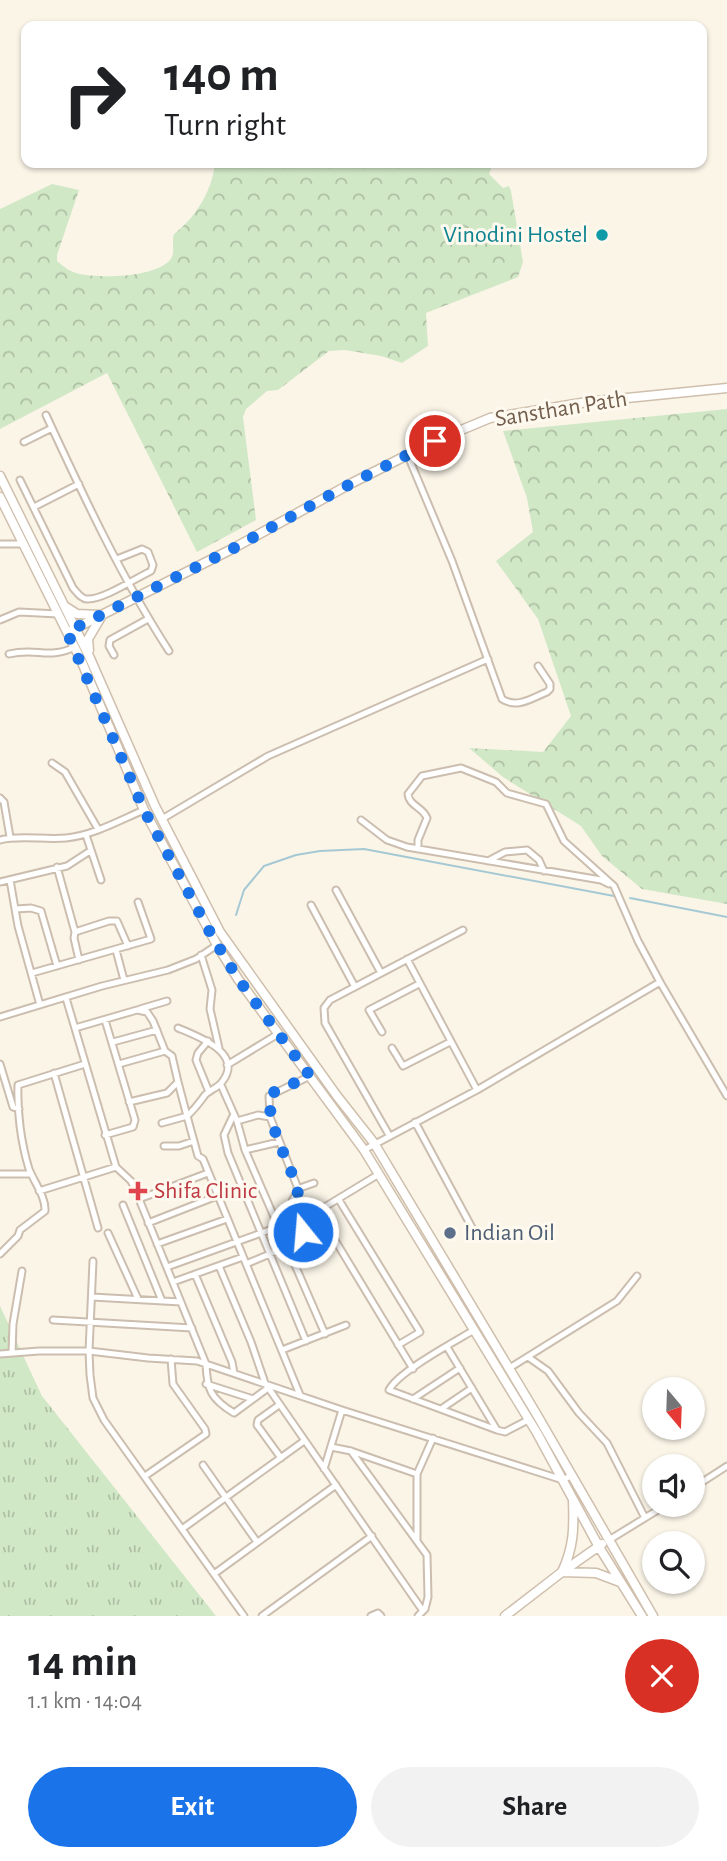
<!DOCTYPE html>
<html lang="en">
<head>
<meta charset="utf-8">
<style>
  :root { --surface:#fff; --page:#f2f2f2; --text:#202124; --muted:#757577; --accent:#1a73e8 }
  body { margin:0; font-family:"Alegreya Sans",sans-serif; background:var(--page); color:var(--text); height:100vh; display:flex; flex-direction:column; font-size:26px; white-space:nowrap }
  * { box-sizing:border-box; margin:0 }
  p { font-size:23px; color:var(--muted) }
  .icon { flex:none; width:38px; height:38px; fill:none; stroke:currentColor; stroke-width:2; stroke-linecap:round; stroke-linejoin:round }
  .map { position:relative; height:1616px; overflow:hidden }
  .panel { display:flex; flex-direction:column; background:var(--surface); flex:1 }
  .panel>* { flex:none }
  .hud { position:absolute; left:21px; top:21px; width:686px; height:147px; border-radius:14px; box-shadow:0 2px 5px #0004; background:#fff; color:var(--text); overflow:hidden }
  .needle { width:46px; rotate:161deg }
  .buttons { position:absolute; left:642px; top:1377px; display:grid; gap:14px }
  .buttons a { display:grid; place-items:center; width:63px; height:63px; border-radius:50%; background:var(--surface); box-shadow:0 2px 5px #0004; font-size:35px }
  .pin { position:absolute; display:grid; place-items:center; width:60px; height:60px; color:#fff; margin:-30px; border:4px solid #fff; border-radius:50%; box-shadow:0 2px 7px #0007 }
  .me { position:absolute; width:77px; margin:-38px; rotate:343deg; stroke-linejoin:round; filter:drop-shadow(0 0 5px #0008) }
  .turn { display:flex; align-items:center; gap:24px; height:147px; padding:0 28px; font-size:32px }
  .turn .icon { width:91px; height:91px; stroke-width:2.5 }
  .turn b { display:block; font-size:49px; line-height:60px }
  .round { display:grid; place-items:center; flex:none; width:74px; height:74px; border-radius:37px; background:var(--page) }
  .headline { display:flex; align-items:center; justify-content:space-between; height:119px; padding:0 28px }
  h1 { font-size:42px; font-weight:700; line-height:52px }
  .button { display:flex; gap:14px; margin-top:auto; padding:14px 28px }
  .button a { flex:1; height:80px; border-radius:42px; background:var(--accent); color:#fff; font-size:28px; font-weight:700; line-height:80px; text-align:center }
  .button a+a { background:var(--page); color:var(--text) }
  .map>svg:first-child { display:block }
  .grass { fill:url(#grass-tufts) }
  .forest { fill:url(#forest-crowns) }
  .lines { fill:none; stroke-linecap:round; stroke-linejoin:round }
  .stream { stroke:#a5c9d4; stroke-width:2 }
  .street-casing { stroke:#ccbeaf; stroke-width:9 }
  .secondary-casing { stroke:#cfbfac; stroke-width:11 }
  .street { stroke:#fff; stroke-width:5 }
  .secondary { stroke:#fff; stroke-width:8 }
  .route { stroke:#1a73e8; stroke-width:12; stroke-dasharray:0 21.6 }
  .culture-dot { fill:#0f9aa8; stroke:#fef9ee; stroke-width:2.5 }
  .health-dot { fill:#e0444e; stroke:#fef9ee; stroke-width:2.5 }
  .service-dot { fill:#5c6f8a; stroke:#fef9ee; stroke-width:2.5 }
  .labels { text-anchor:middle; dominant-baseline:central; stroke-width:6; stroke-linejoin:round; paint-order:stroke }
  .culture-label { font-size:24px; fill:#0d838f; stroke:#fef9ee; text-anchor:end }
  .street-label { font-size:24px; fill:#735f4e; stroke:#fef9ee }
  .health-label { font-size:24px; fill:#be3a42; stroke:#fef9ee; text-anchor:start }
  .service-label { font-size:24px; fill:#4e5e75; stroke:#fef9ee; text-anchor:start }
</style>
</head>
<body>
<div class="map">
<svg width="727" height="1616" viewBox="0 0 727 1616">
  <defs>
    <pattern id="grass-tufts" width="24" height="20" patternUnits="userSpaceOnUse" patternTransform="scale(1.75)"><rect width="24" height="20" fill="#d1e8c7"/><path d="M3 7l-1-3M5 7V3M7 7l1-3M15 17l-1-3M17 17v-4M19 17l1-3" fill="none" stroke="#aebfa4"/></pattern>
    <pattern id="forest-crowns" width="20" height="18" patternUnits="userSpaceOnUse" patternTransform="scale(1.75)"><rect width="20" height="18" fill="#d1e8c7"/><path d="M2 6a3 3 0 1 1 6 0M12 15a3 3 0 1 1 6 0" fill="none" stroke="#aebfa4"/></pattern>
  </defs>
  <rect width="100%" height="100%" fill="#fbf5e8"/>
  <path class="grass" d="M0 1306 42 1396 216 1616H0Z"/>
  <path class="forest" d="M215 163H493L489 174 503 188 509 186 511 191 523 262 518 277 426 313 428 346 402 363 381 356 345 350 329 351 278 390 267 391 246 409 243 417 256 520 197 552 107 373 0 429V209L52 184 79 190 57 255V261C63 266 69 271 76 273 98 279 154 278 170 260 176 253 171 242 174 234 196 217 212 191 215 163Z
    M727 409V904L642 889 602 856 581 826 503 777 469 748 543 752 571 716 538 619 496 561 533 532 527 498 503 431Z"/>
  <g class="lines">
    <path class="stream" d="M630 898 727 917
      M236 915 244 890 264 866 296 855 320 851 364 849 614 896"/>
    <defs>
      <path id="street" d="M46 415C83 495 121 577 169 651
        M24 442 52 428
        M408 456 452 561 502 699C517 709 532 698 547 692L550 689V684L538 666
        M20 480 73 588C77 592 81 599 87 599 103 600 136 578 151 571L153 565 148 552 142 549 117 559
        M34 507 79 484
        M0 544H24
        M0 620 19 612 58 614
        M9 654C37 647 47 660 75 647
        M114 655 109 646 110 640 148 619
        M52 763 65 772 98 829
        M0 798 4 802 10 837
        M162 819 268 756 488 659
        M361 820 387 840 407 847 601 880 609 884
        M86 835 101 880
        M0 840C17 835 46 840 66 838 94 835 118 821 144 810
        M418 849V840L427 818C423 807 409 806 408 794L422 776 461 768 496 782 507 793 546 804 564 841 614 886 638 941 660 982
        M488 861 505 852 527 850 539 860 544 871
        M57 867 75 932
        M10 880 18 926 40 1005
        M0 882 67 866 90 851
        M336 890 381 973
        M311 905 355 987
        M16 909 31 908 41 911 57 966
        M116 950 124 980
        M201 955 212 990 210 1009 219 1048
        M407 959 477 1090
        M79 960 74 938 75 932 109 921H117L128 946
        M32 973 151 939 138 902
        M66 998 116 1167 131 1181 135 1189 206 1364C207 1390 211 1399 234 1413L268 1388
        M140 1009 167 1001
        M0 1017 102 986 168 970 196 959 217 945
        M105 1020 135 1120 133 1127 105 1135
        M75 1028 137 1010 147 1012 153 1021 165 1051 119 1064
        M178 1028C197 1036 245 1053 222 1082 218 1088 209 1090 205 1095 199 1103 195 1109 187 1116L198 1156 203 1159 300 1395
        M382 1032 369 1010 419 984
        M208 1041 198 1053 196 1060 209 1092
        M113 1042 157 1030
        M392 1048 403 1066 450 1042
        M0 1064 13 1107 19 1109
        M227 1065 278 1034
        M54 1073 98 1228
        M221 1085 237 1121 245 1150 325 1334
        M129 1102 167 1093 178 1082 172 1056 165 1051
        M233 1116 224 1135 228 1153 306 1341
        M270 1117 269 1096 310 1076
        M237 1121 258 1115 270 1117 297 1186V1192L292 1201 300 1222 303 1237 301 1241 246 1264
        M415 1122 477 1237
        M162 1123 187 1116 178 1082
        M389 1135 325 1023 324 1008 330 1000 463 930
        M164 1146H179L194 1141
        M245 1150 279 1142
        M364 1150 477 1090 660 982 727 1096
        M0 1174H31
        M297 1189 314 1183
        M39 1191 116 1167
        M139 1199 208 1173
        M339 1200 420 1332 398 1345
        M123 1205 162 1301
        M318 1212 413 1369
        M300 1222 379 1174
        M148 1223 217 1196
        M108 1233 138 1299
        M157 1244 227 1219
        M0 1254 18 1236 20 1230 45 1211C46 1197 34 1182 29 1169 21 1143 17 1111 18 1085L85 1064
        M93 1261 89 1351 90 1375 93 1398 104 1420 244 1616
        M219 1266 251 1342 265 1383 423 1611
        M167 1267 278 1227
        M195 1274 232 1362 234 1373
        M173 1282 243 1257
        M92 1297 181 1302
        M53 1320 192 1328
        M474 1330C454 1342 398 1372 389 1390L497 1430
        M447 1347 497 1430 505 1432 528 1420
        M282 1350 346 1325
        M12 1353 13 1324 22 1271
        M0 1354 39 1351H89L148 1358 197 1361 342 1410 563 1480 572 1475
        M528 1357 548 1371 579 1413 607 1443 645 1518
        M508 1369 617 1301 637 1276
        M206 1384 253 1399
        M413 1399 460 1368
        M279 1405 258 1420 257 1425 281 1458
        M441 1409 472 1388
        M331 1447 351 1451 417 1474V1540
        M351 1451 427 1555 428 1597 425 1609 418 1616
        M203 1465 257 1542
        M324 1469 342 1410
        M417 1474 433 1438
        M145 1476 206 1434 205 1429 173 1384 171 1359
        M693 1488 727 1466
        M182 1529 304 1441
        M609 1540 666 1505
        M214 1574 336 1485
        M262 1616 372 1536
        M371 1616 378 1613 381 1616"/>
      <path id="secondary" d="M0 476 89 656 155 806 220 932 337 1096 374 1143 537 1415 653 1616
        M0 497 81 660 144 810 217 945 238 979 364 1150 537 1433 599 1547 642 1616
        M66 607 77 614 100 615
        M72 630 232 549 352 483 435 441 490 418 587 402 727 388
        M89 650 88 639 101 617
        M573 1500C574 1527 574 1547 562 1572L596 1573 620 1582
        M505 1616 562 1572 602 1544"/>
    </defs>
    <use href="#street" class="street-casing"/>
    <use href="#secondary" class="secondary-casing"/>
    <use href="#street" class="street"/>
    <use href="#secondary" class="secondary"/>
  </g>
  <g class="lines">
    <path class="route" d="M303 1232 292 1201 298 1192 297 1186 276 1135 268 1101 272 1093 310 1076 238 979 212 936 144 810 67 632 232 549 352 483 435 441"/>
  </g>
  <circle class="culture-dot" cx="602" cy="235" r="7"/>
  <path class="health-dot" d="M134.5 1180.5h7v7h7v7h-7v7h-7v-7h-7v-7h7z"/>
  <circle class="service-dot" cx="450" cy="1233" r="7"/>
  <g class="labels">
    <g class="culture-label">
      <text x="588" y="235">Vinodini Hostel</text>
    </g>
    <g class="street-label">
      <text transform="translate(561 409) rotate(-9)">Sansthan Path</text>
    </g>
    <g class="health-label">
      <text x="154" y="1191">Shifa Clinic</text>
    </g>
    <g class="service-label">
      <text x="464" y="1233">Indian Oil</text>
    </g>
  </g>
</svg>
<div class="buttons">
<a><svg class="needle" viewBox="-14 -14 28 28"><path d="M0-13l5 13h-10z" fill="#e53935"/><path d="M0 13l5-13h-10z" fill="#757577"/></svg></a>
<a><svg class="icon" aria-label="sound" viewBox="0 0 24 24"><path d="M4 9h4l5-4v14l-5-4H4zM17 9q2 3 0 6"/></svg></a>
<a><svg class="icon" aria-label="search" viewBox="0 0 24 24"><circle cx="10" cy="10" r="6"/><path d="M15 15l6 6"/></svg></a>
</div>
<div class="pin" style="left:435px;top:441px;background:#d93025"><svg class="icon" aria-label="arrive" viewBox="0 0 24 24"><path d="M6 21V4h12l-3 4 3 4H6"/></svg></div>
<svg class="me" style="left:303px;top:1232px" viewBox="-20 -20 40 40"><circle r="17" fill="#1a73e8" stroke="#fff" stroke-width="3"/><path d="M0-11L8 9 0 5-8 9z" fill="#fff"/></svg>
<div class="hud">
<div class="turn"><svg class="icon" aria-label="right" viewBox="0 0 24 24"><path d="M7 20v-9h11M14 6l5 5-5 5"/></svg><div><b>140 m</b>Turn right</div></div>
</div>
</div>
<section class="panel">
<div class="headline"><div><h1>14 min</h1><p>1.1 km · 14:04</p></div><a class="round" style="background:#d93025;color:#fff"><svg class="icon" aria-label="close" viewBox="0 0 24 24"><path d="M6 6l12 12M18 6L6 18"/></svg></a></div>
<div class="button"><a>Exit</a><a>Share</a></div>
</section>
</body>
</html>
